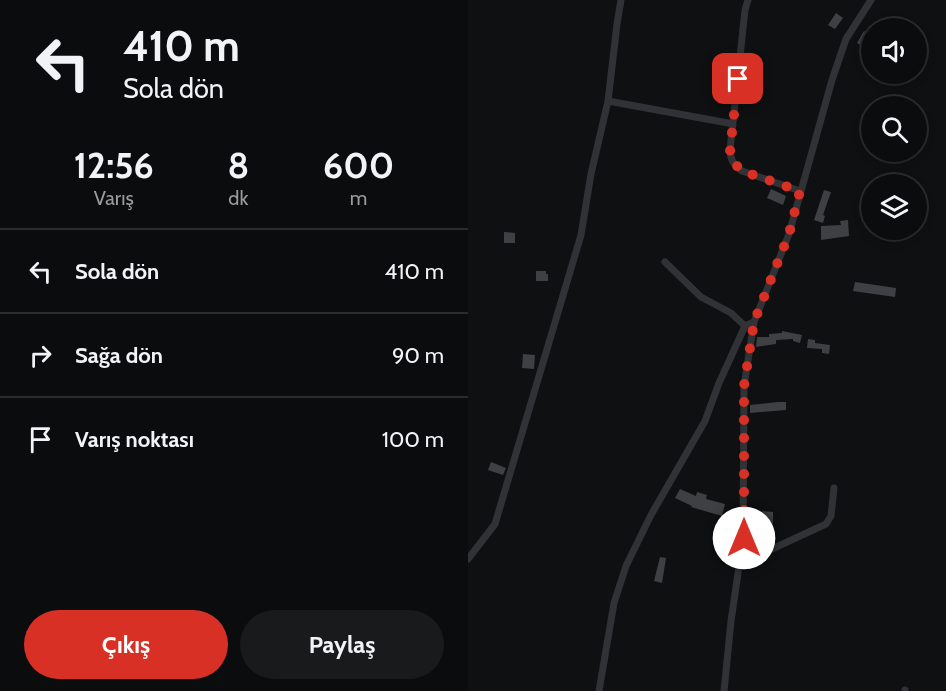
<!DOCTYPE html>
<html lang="tr">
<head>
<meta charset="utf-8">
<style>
  :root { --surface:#0b0c0d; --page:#191a1b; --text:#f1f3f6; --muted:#9a9b9d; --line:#2b2c2e; --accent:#d93025 }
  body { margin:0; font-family:Cabin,sans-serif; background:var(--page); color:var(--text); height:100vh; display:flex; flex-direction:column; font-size:22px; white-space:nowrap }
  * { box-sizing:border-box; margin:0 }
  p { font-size:20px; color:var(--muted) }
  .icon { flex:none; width:33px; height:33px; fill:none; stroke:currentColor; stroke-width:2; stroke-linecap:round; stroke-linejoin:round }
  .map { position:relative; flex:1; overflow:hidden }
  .side { display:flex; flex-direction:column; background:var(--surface); width:468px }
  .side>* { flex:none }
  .guide { background:#0b0c0d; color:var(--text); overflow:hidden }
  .buttons { position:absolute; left:393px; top:18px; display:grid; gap:12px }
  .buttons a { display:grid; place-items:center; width:66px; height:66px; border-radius:50%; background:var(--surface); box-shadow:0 3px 9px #0003,0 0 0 2px var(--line); font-size:30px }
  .pin { position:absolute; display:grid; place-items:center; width:51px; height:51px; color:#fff; margin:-26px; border-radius:12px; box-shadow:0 3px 9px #0006 }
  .me { position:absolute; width:66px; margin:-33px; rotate:0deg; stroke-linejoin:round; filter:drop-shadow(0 0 4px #0008) }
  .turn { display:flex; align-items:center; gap:21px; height:126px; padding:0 24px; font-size:27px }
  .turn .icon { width:78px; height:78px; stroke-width:2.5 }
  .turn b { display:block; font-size:42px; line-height:51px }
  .eta { display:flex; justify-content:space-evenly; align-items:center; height:102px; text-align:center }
  .eta b { font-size:36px; font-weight:700; line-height:42px }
  .cta { display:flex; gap:12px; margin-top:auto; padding:12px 24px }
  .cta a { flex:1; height:69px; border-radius:36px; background:var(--accent); color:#fff; font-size:24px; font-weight:700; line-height:69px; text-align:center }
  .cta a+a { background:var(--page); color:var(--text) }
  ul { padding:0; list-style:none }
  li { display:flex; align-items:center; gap:18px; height:84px; padding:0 24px; border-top:2px solid var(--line) }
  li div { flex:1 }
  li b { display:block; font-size:22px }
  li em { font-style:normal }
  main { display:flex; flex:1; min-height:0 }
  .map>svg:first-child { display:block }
  .building { fill:#3e4044 }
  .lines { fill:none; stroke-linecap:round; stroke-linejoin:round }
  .street { stroke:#303236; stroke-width:7 }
  .route { stroke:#d93025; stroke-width:10; stroke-dasharray:0 18 }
</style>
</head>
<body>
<main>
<section class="side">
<div class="guide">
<div class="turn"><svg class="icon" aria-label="left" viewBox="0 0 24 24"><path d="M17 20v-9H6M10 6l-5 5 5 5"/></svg><div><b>410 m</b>Sola dön</div></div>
</div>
<div class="eta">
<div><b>12:56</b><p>Varış</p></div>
<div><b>8</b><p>dk</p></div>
<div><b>600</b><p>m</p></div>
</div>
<ul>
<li><svg class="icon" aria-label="left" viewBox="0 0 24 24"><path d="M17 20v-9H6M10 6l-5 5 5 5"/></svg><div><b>Sola dön</b></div><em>410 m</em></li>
<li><svg class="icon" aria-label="right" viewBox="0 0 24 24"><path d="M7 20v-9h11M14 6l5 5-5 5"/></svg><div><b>Sağa dön</b></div><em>90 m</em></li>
<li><svg class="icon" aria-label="arrive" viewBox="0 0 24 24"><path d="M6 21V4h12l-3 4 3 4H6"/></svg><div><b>Varış noktası</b></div><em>100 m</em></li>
</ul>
<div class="cta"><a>Çıkış</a><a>Paylaş</a></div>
</section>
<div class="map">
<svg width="478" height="691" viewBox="0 0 478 691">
  <rect width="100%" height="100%" fill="#0f1011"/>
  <path class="building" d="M368 13 375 18 367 29 360 25Z
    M396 31 404 35 398 48 389 43Z
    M303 189 318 196 315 205 299 198Z
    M356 190 363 192 355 215 357 216 355 223 346 220Z
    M380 220 381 236 353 240V226L373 225 372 221Z
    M36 232 47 233V243H36Z
    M68 271H78V274H80V281H68Z
    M387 282 428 288 427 297 385 291Z
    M314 331 334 335 332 343 325 341V339L308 340V344L288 347 289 337H301V334L314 333Z
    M340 339 347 340V343L362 345 361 354 354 353V349L339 348Z
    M55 354 67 355 66 369 54 368Z
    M310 402H318V410L282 413V405Z
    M23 462 38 468 35 475 20 470Z
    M212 489 228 496 229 492 239 495 238 499 257 504 254 516 223 507 224 506 207 498Z
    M294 511 305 512V524H294Z
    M264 522H268L266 546H268L267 553 259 552 260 542H256V537H262Z
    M192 557 198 558 194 583 186 581Z"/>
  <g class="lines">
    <path class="street" d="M280 0 277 10 262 150C262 159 266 166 274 171L332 191
      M140 101 260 123 265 125
      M197 262 233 297 263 313 277 326
      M0 559 27 524 113 235 123 174 140 101 149 24 153 0
      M272 563 278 561 358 524 363 516 366 488
      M437 690V691
      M131 691 146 603 158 566 183 515 237 421 251 383 277 326 286 322
      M256 691 263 621 275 539 276 386 286 322 321 234 364 80 378 39 403 0"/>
  </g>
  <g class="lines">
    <path class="route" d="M270 79 262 150 264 161 274 171 332 191 321 234 286 322 276 386V538"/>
  </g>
</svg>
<div class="buttons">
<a><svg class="icon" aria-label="sound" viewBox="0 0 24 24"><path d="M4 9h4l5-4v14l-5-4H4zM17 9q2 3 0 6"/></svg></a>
<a><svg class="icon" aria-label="search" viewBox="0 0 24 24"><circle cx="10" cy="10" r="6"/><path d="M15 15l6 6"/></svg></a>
<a><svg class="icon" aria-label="layers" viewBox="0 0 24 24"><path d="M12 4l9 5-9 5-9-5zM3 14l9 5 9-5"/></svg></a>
</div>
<div class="pin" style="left:270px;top:79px;background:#d93025"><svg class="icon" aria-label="arrive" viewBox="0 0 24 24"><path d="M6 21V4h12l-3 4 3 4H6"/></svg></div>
<svg class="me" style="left:276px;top:538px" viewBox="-20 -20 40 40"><circle r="19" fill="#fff"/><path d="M0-13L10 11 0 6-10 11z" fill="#d93025"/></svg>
</div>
</main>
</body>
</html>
